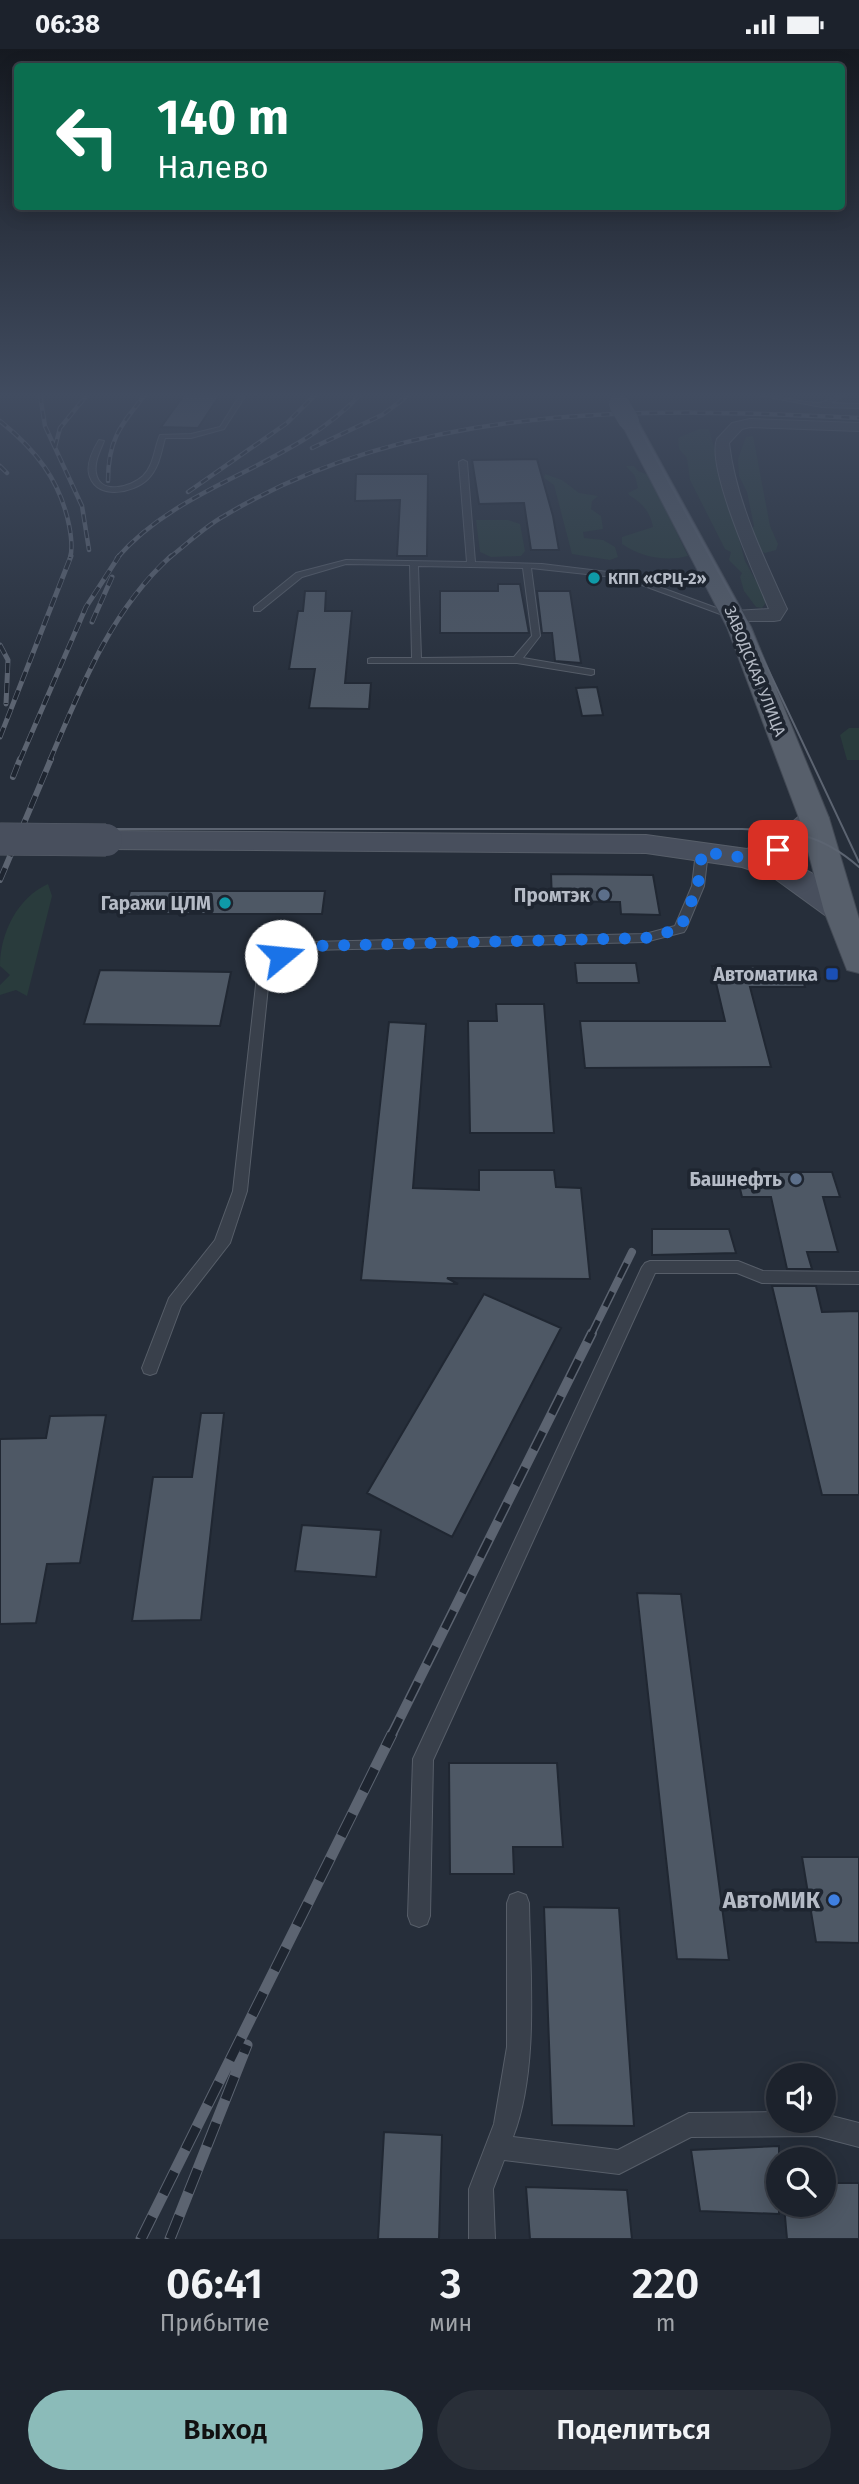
<!DOCTYPE html>
<html lang="ru">
<head>
<meta charset="utf-8">
<style>
  :root { --surface:#1c222c; --page:#292f38; --text:#f1f3f6; --muted:#a0a4a9; --line:#3a3f48; --accent:#8bbbb9 }
  body { margin:0; font-family:"Fira Sans",sans-serif; background:var(--page); color:var(--text); height:100vh; display:flex; flex-direction:column; font-size:26px; white-space:nowrap }
  * { box-sizing:border-box; margin:0 }
  p { font-size:23px; color:var(--muted) }
  .icon { flex:none; width:38px; height:38px; fill:none; stroke:currentColor; stroke-width:2; stroke-linecap:round; stroke-linejoin:round }
  .map { position:relative; height:2190px; overflow:hidden }
  .details { display:flex; flex-direction:column; background:var(--surface); flex:1 }
  .details>* { flex:none }
  .hud { position:absolute; left:14px; top:14px; width:831px; height:147px; border-radius:7px; box-shadow:0 4px 18px #0003,0 0 0 2px var(--line); background:#0b6e4f; color:#fff; overflow:hidden }
  .tools { position:absolute; left:766px; top:2014px; display:grid; gap:14px }
  .tools a { display:grid; place-items:center; width:70px; height:70px; border-radius:50%; background:var(--surface); box-shadow:0 4px 18px #0003,0 0 0 2px var(--line); font-size:35px }
  .pin { position:absolute; display:grid; place-items:center; width:60px; height:60px; color:#fff; margin:-30px; border-radius:14px; box-shadow:0 4px 10px #0006 }
  .me { position:absolute; width:77px; margin:-38px; rotate:73deg; stroke-linejoin:round; filter:drop-shadow(0 0 5px #0008) }
  .turn { display:flex; align-items:center; gap:24px; height:147px; padding:0 28px; font-size:32px }
  .turn .icon { width:91px; height:91px; stroke-width:2.5 }
  .turn b { display:block; font-size:49px; line-height:60px }
  .eta { display:flex; justify-content:space-evenly; align-items:center; height:119px; text-align:center }
  .eta b { font-size:42px; font-weight:600; line-height:49px }
  .action { display:flex; gap:14px; margin-top:auto; padding:14px 28px }
  .action a { flex:1; height:80px; border-radius:42px; background:var(--accent); color:#111; font-size:28px; font-weight:600; line-height:80px; text-align:center }
  .action a+a { background:var(--page); color:var(--text) }
  .status { display:flex; justify-content:space-between; align-items:center; height:49px; padding:0 35px; background:var(--surface); direction:ltr }
  .status svg { height:19px; fill:currentColor }
  .map>svg:first-child { display:block }
  .green { fill:#293b3c }
  .building { fill:#4e5865; stroke:#202732; stroke-width:2 }
  .lines { fill:none; stroke-linecap:round; stroke-linejoin:round }
  .lane-casing { stroke:#575e69; stroke-width:2 }
  .street-casing { stroke:#575e69; stroke-width:2 }
  .secondary-casing { stroke:#575e69; stroke-width:2 }
  .primary-casing { stroke:#424954; stroke-width:2 }
  .lane { fill:#39404b; fill-rule:evenodd }
  .street { fill:#39404b; fill-rule:evenodd }
  .secondary { fill:#484f5d; fill-rule:evenodd }
  .primary { fill:#575f6b; fill-rule:evenodd }
  .tram { stroke:#5c6471; stroke-width:2 }
  .rail-far5-casing { stroke:#5c6471; stroke-width:4.5 }
  .rail-far4-casing { stroke:#5c6471; stroke-width:5 }
  .rail-far3-casing { stroke:#5c6471; stroke-width:6 }
  .rail-far2-casing { stroke:#5c6471; stroke-width:8 }
  .rail-far1-casing { stroke:#5c6471; stroke-width:10 }
  .rail-casing { stroke:#5c6471; stroke-width:11 }
  .rail-far5 { stroke:#1e2530; stroke-width:2.5; stroke-dasharray:8; stroke-linecap:butt }
  .rail-far4 { stroke:#1e2530; stroke-width:3.5; stroke-dasharray:10; stroke-linecap:butt }
  .rail-far3 { stroke:#1e2530; stroke-width:4.5; stroke-dasharray:13; stroke-linecap:butt }
  .rail-far2 { stroke:#1e2530; stroke-width:5; stroke-dasharray:16; stroke-linecap:butt }
  .rail-far1 { stroke:#1e2530; stroke-width:7; stroke-dasharray:20; stroke-linecap:butt }
  .rail { stroke:#1e2530; stroke-width:9; stroke-dasharray:25; stroke-linecap:butt }
  .secondary-bridge-casing { stroke:#575e69; stroke-width:33; stroke-linecap:butt }
  .primary-bridge-casing { stroke:#424954; stroke-width:21; stroke-linecap:butt }
  .secondary-bridge { stroke:#484f5d; stroke-width:32 }
  .primary-bridge { stroke:#575f6b; stroke-width:20 }
  .route { stroke:#1a73e8; stroke-width:12; stroke-dasharray:0 21.6 }
  .culture-dot { fill:#0f9aa8; stroke:#1e2530; stroke-width:2.5 }
  .service-dot { fill:#5c6f8a; stroke:#1e2530; stroke-width:2.5 }
  .transit-dot { fill:#1a4fb4; stroke:#1e2530; stroke-width:2.5 }
  .shop-dot { fill:#3f7fe0; stroke:#1e2530; stroke-width:2.5 }
  .labels { text-anchor:middle; dominant-baseline:central; stroke-width:7; stroke-linejoin:round; paint-order:stroke }
  .far-poi-label { font-size:16px; font-weight:bold; fill:#b5bbc6; stroke:#1e2530; text-anchor:start }
  .far-street-label { font-size:16px; fill:#b5bbc6; stroke:#1e2530 }
  .poi-label { font-size:19px; font-weight:bold; fill:#b5bbc6; stroke:#1e2530; text-anchor:end }
  .near-poi-label { font-size:23px; font-weight:bold; fill:#b5bbc6; stroke:#1e2530; text-anchor:end }
</style>
</head>
<body>
<div class="status"><b>06:38</b><svg viewBox="0 0 49 12"><path d="M0 12V9h3v3zM5 12V6h3v6zM10 12V3h3v9zM15 12V0h3v12zM26 1h20v11H26zM47 4h2v5h-2z"/></svg></div>
<div class="map">
<svg width="859" height="2190" viewBox="0 0 859 2190">
  <rect width="100%" height="100%" fill="#262e3a"/>
  <path class="green" d="M699 380H709L745 512 767 552 762 559 756 558 744 542 740 528 742 524 729 511 731 503 725 500 690 431 687 409 679 400 678 389Z
    M753 387 770 477 778 495 776 501 765 504 757 502 750 483 754 477 747 443 739 427 738 410 746 388Z
    M626 417H634L638 422 649 426 688 507C666 513 641 508 622 495V488L653 478C650 462 642 454 629 446L628 444 638 439 635 427Z
    M545 425 562 431 579 444 598 447 592 452 591 460 601 467 603 480 583 483 584 489 603 491 615 498 618 508 610 511 572 505 554 436 544 429Z
    M476 471H508L520 475 525 502 521 507 491 508 480 503Z
    M849 679H859V711H847L840 686Z
    M48 835 52 847 27 947 16 941 0 946V936L10 926 0 917C0 884 18 848 48 835Z"/>
  <path class="building" d="M184 346H220L198 379 161 378Z
    M537 410 553 467 559 501H531L524 454 479 455 472 411Z
    M356 425H428L427 507H397L400 451 355 452Z
    M498 535H520L529 584H440V542H498Z
    M305 542H326L325 562H352L345 634H371L369 660 309 659 315 620H289L298 562H303Z
    M537 542H570L581 614 555 612 552 584H542Z
    M597 638 603 666 582 667 576 639Z
    M551 825 653 826 660 866 621 865 620 853 552 852Z
    M130 842H325L322 865H124Z
    M575 914H636L639 934H577Z
    M712 917H799L805 938H750L771 1018 585 1019 580 972H725Z
    M100 921 231 923 220 977 84 975Z
    M496 955H544L554 1084H470L468 972H497Z
    M389 973 426 975 413 1139 479 1141V1121H554L556 1138 581 1139 590 1230 447 1229 458 1235 361 1231Z
    M736 1123H832L840 1148H823L838 1203H807L812 1220H787L771 1148H742Z
    M652 1180H729L736 1204 652 1206Z
    M772 1237H816L822 1263 859 1262V1446H822Z
    M484 1245 561 1279 452 1488 367 1444Z
    M201 1364H224L201 1571 132 1572 153 1428H192Z
    M106 1366 80 1514 47 1515 36 1574 0 1575V1390L46 1389 50 1367Z
    M302 1476 381 1481 376 1528 295 1522Z
    M637 1544 681 1545 729 1911 677 1910Z
    M449 1714H557L563 1798H513L514 1825H450Z
    M802 1808H859V1894L816 1893Z
    M544 1858 619 1859 634 2077 552 2076Z
    M384 2083 442 2086 439 2190H378Z
    M779 2097V2165L700 2162 691 2101Z
    M824 2134H859V2190H787L784 2156H824Z
    M526 2138 627 2141 632 2190H530Z"/>
  <g class="lines">
    <defs>
      <path id="lane" d="M240 346H246L224 380 191 389H165C161 404 159 419 148 430 134 444 98 451 90 428 85 416 93 401 99 391L104 392C100 402 94 413 96 424 100 447 131 438 143 427 154 416 154 400 160 386L191 385 220 378Z
        M758 346C778 346 799 354 819 354 828 353 835 346 845 346L831 354 859 355V359L822 358Z
        M463 411 467 413 475 513 542 515 624 525 738 567 731 569 623 529 531 519 540 587 523 609 594 621V625L591 626 517 614H368V610L371 609H412L410 516 346 515 302 528 260 562H254V558L296 524 346 511 467 513 459 413ZM418 517 523 519 532 587 514 608 421 609Z
        M702 800 708 803 704 837 686 880 684 883 645 893 311 901 285 910 269 928 247 1142 230 1194 181 1257 156 1324 150 1326 144 1324 142 1319 169 1249 215 1191 233 1142 257 927 277 904 310 893 645 885 675 877 692 837 696 803Z
        M650 1212H738L763 1222 859 1223V1235L762 1234 737 1224H655L433 1711 430 1867 427 1875 419 1878 411 1875 408 1867 413 1710 642 1218 645 1214Z
        M518 1843 526 1846 529 1854C530 1926 539 2021 513 2088L618 2101 689 2064 779 2063V2072H824V2065L859 2074V2098L817 2087 691 2088 619 2125 504 2111 493 2140 495 2190H469V2140L494 2075 507 1998V1854L510 1846Z"/>
      <path id="street" d="M750 370 859 374V382L750 378 742 380 729 394C736 452 763 507 787 560L780 571 774 572H734L725 567 734 562 769 560C756 528 706 419 717 390L732 374Z"/>
      <path id="secondary" d="M814 760 824 763 829 769C816 788 800 801 779 810 806 819 840 837 856 862L851 869 840 872 829 869 774 829 742 818 646 804 106 800 95 797 91 791 95 785 106 782 646 786 747 800 774 789 804 763Z"/>
      <path id="primary" d="M629 366 638 372 751 578 829 769 859 870V924L847 921 824 862 799 769 727 578 620 372Z"/>
    </defs>
    <use href="#lane" class="lane-casing"/>
    <use href="#street" class="street-casing"/>
    <use href="#secondary" class="secondary-casing"/>
    <use href="#primary" class="primary-casing"/>
    <use href="#lane" class="lane"/>
    <use href="#street" class="street"/>
    <use href="#secondary" class="secondary"/>
    <use href="#primary" class="primary"/>
    <path class="tram" d="M621 346 743 567 859 813
      M0 780H742C792 782 820 784 859 818"/>
    <defs>
      <path id="rail-far5" d="M40 346 45 377 82 457 89 501
        M0 372C35 400 60 431 69 476 71 486 73 499 70 509
        M55 398 60 379 87 346
        M312 399 382 366 409 346
        M0 417 7 424
        M108 432C108 391 120 377 145 346
        M188 443 287 374 315 346
        M117 509C183 433 291 419 360 346
        M169 509C187 495 204 478 224 467 414 353 645 358 859 369"/>
      <path id="rail-far4" d="M92 573 112 528
        M0 596 8 611 6 655
        M0 688 71 507
        M20 711 86 558 119 507
        M50 711C81 638 111 561 171 507"/>
      <path id="rail-far3" d="M13 728 20 710
        M0 831 51 710"/>
      <path id="rail-far2" d="M591 1286 632 1203"/>
      <path id="rail-far1" d="M391 1687 592 1284"/>
      <path id="rail" d="M141 2190 392 1685
        M170 2190 247 1996"/>
    </defs>
    <use href="#rail-far5" class="rail-far5-casing"/>
    <use href="#rail-far4" class="rail-far4-casing"/>
    <use href="#rail-far3" class="rail-far3-casing"/>
    <use href="#rail-far2" class="rail-far2-casing"/>
    <use href="#rail-far1" class="rail-far1-casing"/>
    <use href="#rail" class="rail-casing"/>
    <use href="#rail-far5" class="rail-far5"/>
    <use href="#rail-far4" class="rail-far4"/>
    <use href="#rail-far3" class="rail-far3"/>
    <use href="#rail-far2" class="rail-far2"/>
    <use href="#rail-far1" class="rail-far1"/>
    <use href="#rail" class="rail"/>
    <defs>
      <path id="secondary-bridge" d="M0 790 106 791"/>
      <path id="primary-bridge" d="M619 355 629 372"/>
    </defs>
    <use href="#secondary-bridge" class="secondary-bridge-casing"/>
    <use href="#primary-bridge" class="primary-bridge-casing"/>
    <use href="#secondary-bridge" class="secondary-bridge"/>
    <use href="#primary-bridge" class="primary-bridge"/>
  </g>
  <linearGradient id="sky" x2="0" y2="1"><stop stop-color="#151920"/><stop offset="0.53" stop-color="#414c60"/><stop offset="1" stop-color="#414c60" stop-opacity="0"/></linearGradient>
  <rect width="859" height="653" fill="url(#sky)"/>
  <g class="lines">
    <path class="route" d="M281 907 310 897 645 889 680 880 698 836 702 803 747 809 778 801"/>
  </g>
  <g class="culture-dot">
    <circle cx="594" cy="529" r="7"/>
    <circle cx="225" cy="854" r="7"/>
  </g>
  <g class="service-dot">
    <circle cx="604" cy="846" r="7"/>
    <circle cx="796" cy="1130" r="7"/>
  </g>
  <rect class="transit-dot" x="825" y="918" width="14" height="14" rx="3.5"/>
  <circle class="shop-dot" cx="834" cy="1851" r="7"/>
  <g class="labels">
    <g class="far-poi-label">
      <text x="608" y="529">КПП «СРЦ-2»</text>
    </g>
    <g class="far-street-label">
      <text transform="translate(755 622) rotate(68)">ЗАВОДСКАЯ УЛИЦА</text>
    </g>
    <g class="poi-label">
      <text x="590" y="846">Промтэк</text>
      <text x="211" y="854">Гаражи ЦЛМ</text>
      <text x="818" y="925">Автоматика</text>
      <text x="782" y="1130">Башнефть</text>
    </g>
    <g class="near-poi-label">
      <text x="820" y="1851">АвтоМИК</text>
    </g>
  </g>
</svg>
<div class="tools">
<a><svg class="icon" aria-label="sound" viewBox="0 0 24 24"><path d="M4 9h4l5-4v14l-5-4H4zM17 9q2 3 0 6"/></svg></a>
<a><svg class="icon" aria-label="search" viewBox="0 0 24 24"><circle cx="10" cy="10" r="6"/><path d="M15 15l6 6"/></svg></a>
</div>
<div class="pin" style="left:778px;top:801px;background:#d93025"><svg class="icon" aria-label="arrive" viewBox="0 0 24 24"><path d="M6 21V4h12l-3 4 3 4H6"/></svg></div>
<svg class="me" style="left:281px;top:907px" viewBox="-20 -20 40 40"><circle r="19" fill="#fff"/><path d="M0-13L10 11 0 6-10 11z" fill="#1a73e8"/></svg>
<div class="hud">
<div class="turn"><svg class="icon" aria-label="left" viewBox="0 0 24 24"><path d="M17 20v-9H6M10 6l-5 5 5 5"/></svg><div><b>140 m</b>Налево</div></div>
</div>
</div>
<section class="details">
<div class="eta">
<div><b>06:41</b><p>Прибытие</p></div>
<div><b>3</b><p>мин</p></div>
<div><b>220</b><p>m</p></div>
</div>
<div class="action"><a>Выход</a><a>Поделиться</a></div>
</section>
</body>
</html>
